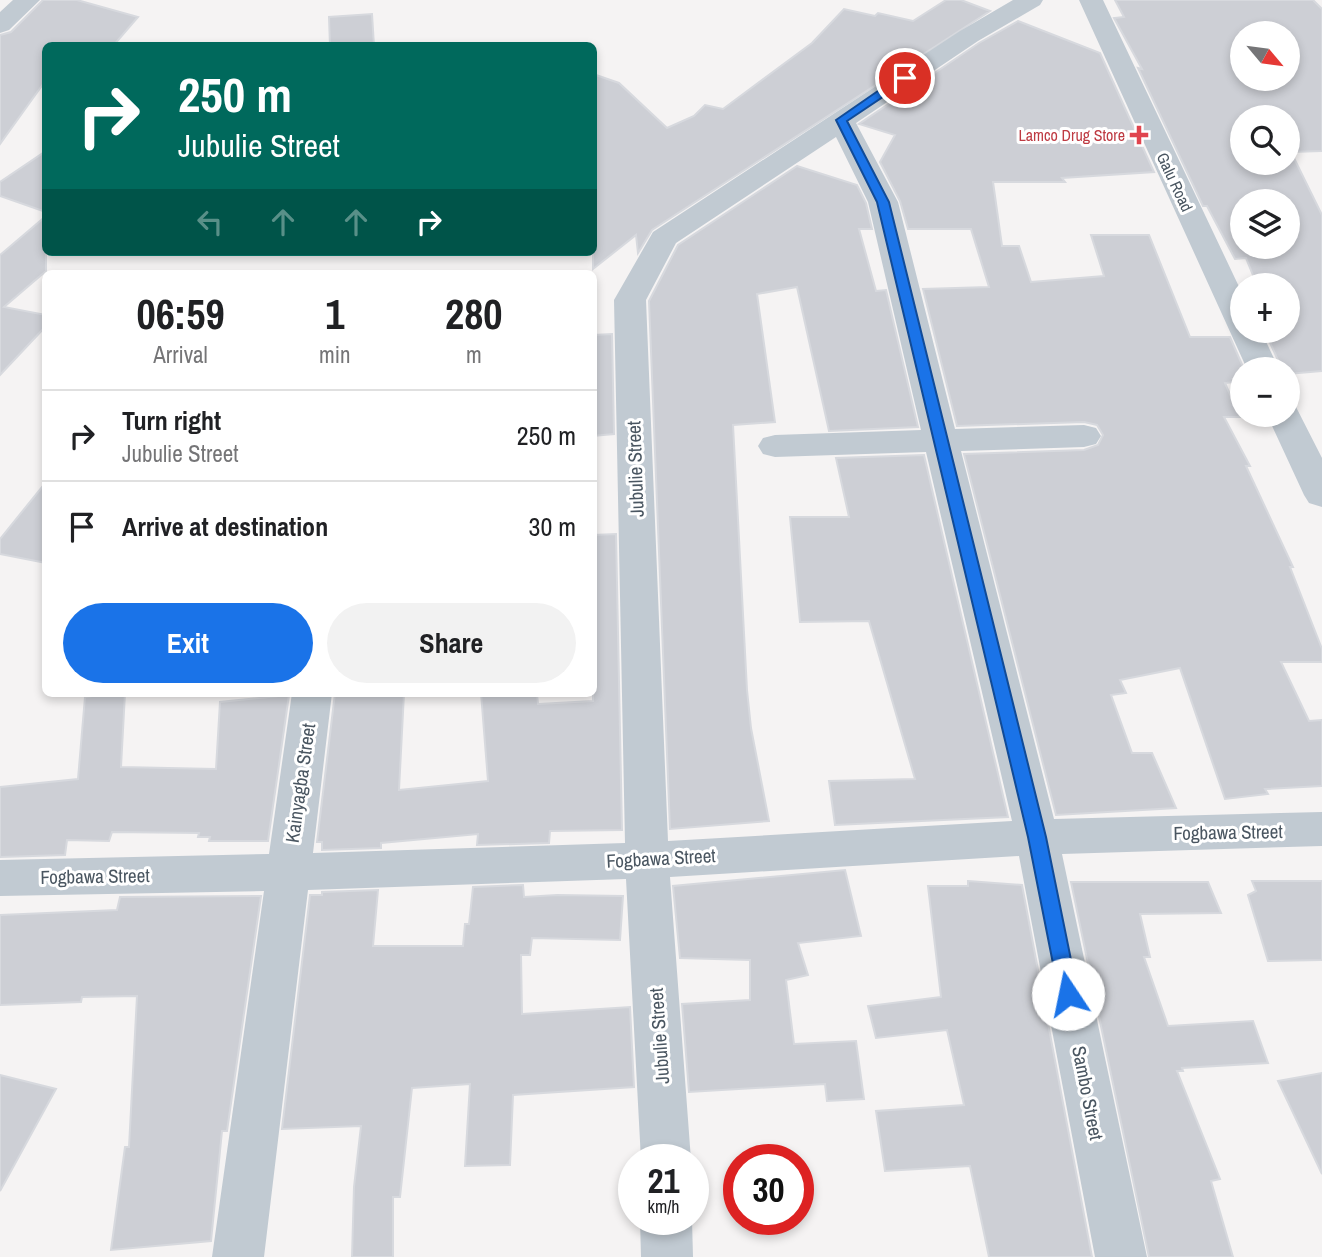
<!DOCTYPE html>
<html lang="en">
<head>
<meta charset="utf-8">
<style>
  :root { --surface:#fff; --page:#f2f2f2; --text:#202124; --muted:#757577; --line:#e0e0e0; --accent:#1a73e8 }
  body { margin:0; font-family:"Archivo Narrow",sans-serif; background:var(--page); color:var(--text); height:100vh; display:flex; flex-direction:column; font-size:26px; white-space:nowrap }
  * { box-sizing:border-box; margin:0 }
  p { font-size:23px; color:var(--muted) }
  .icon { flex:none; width:38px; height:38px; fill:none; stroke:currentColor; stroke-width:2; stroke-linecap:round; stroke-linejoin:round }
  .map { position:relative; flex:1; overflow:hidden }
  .sheet { position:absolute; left:42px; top:270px; width:555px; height:427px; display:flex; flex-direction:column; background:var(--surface); border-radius:10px; box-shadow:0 4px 10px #0003 }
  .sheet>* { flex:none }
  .hud { position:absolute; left:42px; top:42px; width:555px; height:214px; border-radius:10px; box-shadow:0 4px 10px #0003; background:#00695c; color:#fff; overflow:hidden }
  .needle { width:46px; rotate:119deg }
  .tools { position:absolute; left:1230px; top:21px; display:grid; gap:14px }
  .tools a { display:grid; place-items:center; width:70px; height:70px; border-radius:50%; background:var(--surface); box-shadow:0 4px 10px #0003; font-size:35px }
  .speed { position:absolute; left:618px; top:1144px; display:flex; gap:14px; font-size:35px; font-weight:700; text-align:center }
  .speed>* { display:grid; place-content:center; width:91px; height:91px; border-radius:50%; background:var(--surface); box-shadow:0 4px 10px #0003; line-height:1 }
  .speed small { font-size:18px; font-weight:400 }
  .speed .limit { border:10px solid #d22; background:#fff; color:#111 }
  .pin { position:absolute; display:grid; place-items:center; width:60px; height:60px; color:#fff; margin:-30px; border:4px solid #fff; border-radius:50%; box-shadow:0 2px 7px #0007 }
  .me { position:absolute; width:77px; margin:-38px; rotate:349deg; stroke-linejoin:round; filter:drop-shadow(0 0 5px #0008) }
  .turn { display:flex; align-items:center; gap:24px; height:147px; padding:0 21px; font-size:32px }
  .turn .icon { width:91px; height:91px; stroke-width:2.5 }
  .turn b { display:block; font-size:49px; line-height:60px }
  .lanes { display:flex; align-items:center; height:66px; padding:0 21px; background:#0003; justify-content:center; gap:35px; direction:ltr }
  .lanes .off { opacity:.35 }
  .eta { display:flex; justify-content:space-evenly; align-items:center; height:119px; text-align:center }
  .eta b { font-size:42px; font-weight:800; line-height:49px }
  .primary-button { display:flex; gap:14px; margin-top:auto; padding:14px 21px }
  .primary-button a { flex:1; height:80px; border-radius:42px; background:var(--accent); color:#fff; font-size:28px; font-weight:800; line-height:80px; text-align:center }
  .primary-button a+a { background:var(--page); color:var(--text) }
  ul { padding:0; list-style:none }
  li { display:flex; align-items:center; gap:21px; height:91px; padding:0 21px; border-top:2px solid var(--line) }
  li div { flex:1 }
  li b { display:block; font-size:26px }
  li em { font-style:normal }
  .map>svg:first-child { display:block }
  .building { fill:#cdcfd5; stroke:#d7d9de; stroke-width:2; fill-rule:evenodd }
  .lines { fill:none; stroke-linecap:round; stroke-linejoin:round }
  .minor { fill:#c1cad2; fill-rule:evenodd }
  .route { fill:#1a73e8; stroke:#114b97; stroke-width:2 }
  .health-dot { fill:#e0444e; stroke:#fff; stroke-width:2.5 }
  .labels { text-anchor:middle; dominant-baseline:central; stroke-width:6; stroke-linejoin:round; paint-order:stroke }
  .far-health-label { font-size:16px; fill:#be3a42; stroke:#fff; text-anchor:end }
  .far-street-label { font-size:16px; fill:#4a5661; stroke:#fff }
  .street-label { font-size:19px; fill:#4a5661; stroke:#fff }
</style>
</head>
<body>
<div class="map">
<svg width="1322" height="1257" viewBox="0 0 1322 1257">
  <rect width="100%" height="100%" fill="#f5f3f3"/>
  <path class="building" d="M43 0H77L138 17 113 46H46V80L0 144V35L11 32Z
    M946 0H961L990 11 652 230 638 253 636 235 593 269V74L619 83 667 128 694 116 705 105 723 109 812 43 844 9 875 16 878 13 913 21Z
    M1115 0H1313L1322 9V151L1291 152 1322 215V371L1288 374V369H1282L1266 334H1276L1275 331H1288V285H1257L1246 258 1235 259 1207 206H1203L1138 68 1142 69 1114 18 1124 17ZM1242 33H1288V79H1242ZM1242 117H1288V163H1242ZM1242 201H1288V247H1242Z
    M372 14 374 46H330L329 17Z
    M1018 21 1100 53 1154 172 1062 178 1065 182H993L1002 246H1019L1031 282 1104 276 1091 235H1149L1190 337H1230L1244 369 1242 378 1233 379 1235 382 1225 383 1240 417H1224L1250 466H1246L1293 567H1290L1322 649V662H1281L1309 721 1322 720V786L1265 789 1268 794 1225 799 1180 668 1120 680 1126 693 1111 695 1132 753H1152L1176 808 1056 815 964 454 1084 450 1098 445 1103 435 1097 425 1084 422 957 426 923 289 989 287 971 229H908L900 201 880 162 895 135 859 124 979 43Z
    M46 151V212L0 196V182Z
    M797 166 857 185 866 203 872 229H859L876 291 886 290 918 427 829 431 797 287 757 294 775 422 733 425 747 690 751 728 769 821 670 829 649 301 678 245Z
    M46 216V271L4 307 46 315V326L0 375V255Z
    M612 334 614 434 593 436V335Z
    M924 455 1008 817 835 825 829 781 915 779 869 621 800 622 790 517H849L836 458Z
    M46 482V563L0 554V539Z
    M616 534 622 830 550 831 549 843 477 845 478 834 381 843V848L322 850V842H317L335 693H404L399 790 488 781 481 693H537L538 704 593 701V535Z
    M114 693H125L121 767 216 769 220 702 289 695 268 841H209L210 837H198L199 833 112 832 109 841 67 840 65 855 0 857V787L78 779 85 697Z
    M845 870 861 936 798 943 808 975 786 980 794 1044 856 1041 864 1099 827 1101 825 1084 689 1092 682 1004 750 1000V960L680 958 673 886Z
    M968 881 1022 885 1092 1257H989L970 1166 885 1171 876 1111 964 1105 947 1030 876 1038 868 1006 941 997 928 886H968Z
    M1252 881H1322V960L1268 961 1248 895 1256 891Z
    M1071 882H1208L1221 913 1140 914 1150 957H1144L1168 1026 1253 1021 1268 1063 1182 1068 1183 1071H1177L1220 1179 1211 1181 1233 1257H1149Z
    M523 885 524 897 557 895 623 896 620 940 532 938 530 955H521L522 1014 630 1007 634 1087 513 1095 510 1165 465 1166 470 1084 412 1088 400 1197H393V1257H352L354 1187 361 1126 282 1129 310 895H322V892L378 890 373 946H463L465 924H469L473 887Z
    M261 896 227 1131H222L211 1241 111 1250 125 1147H129L137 996 82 997 81 1002 0 1005V915L117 910 120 897Z
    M1322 1073V1174L1278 1081Z
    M0 1075 56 1089 0 1191Z"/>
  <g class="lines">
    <path class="minor" d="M13 0H40L9 30 0 33V12Z
      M1013 0H1043L1040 5 978 41 856 123 898 202 955 429 1084 425 1096 428 1101 436 1096 444 1084 447 961 451 1054 819 1322 812V846L1062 854 1147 1257H1095L1019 856 670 877 691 1160H641L626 879 308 890 264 1257H212L264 891 0 896V860L269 854 292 693H332L313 853 625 843 614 300 653 232 960 31ZM836 137 868 202 921 430 775 435 763 438 758 446 763 454 775 457 926 452 1012 821 668 841 646 300 676 243Z
      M1079 0H1103L1242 293V331H1261L1279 369H1247Z
      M1288 405 1296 407 1322 458V507L1309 503 1304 495 1267 415H1288Z
      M640 1220H692L693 1257H641Z"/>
  </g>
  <path class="route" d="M901 75 911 78 847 121 889 202 1046 837 1078 994 1075 1000 1068 1003 1061 1000 1059 994 1028 837 877 202 836 120Z"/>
  <path class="health-dot" d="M1135.5 124.5h7v7h7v7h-7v7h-7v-7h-7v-7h7z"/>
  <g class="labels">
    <g class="far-health-label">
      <text x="1125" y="135">Lamco Drug Store</text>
    </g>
    <g class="far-street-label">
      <text transform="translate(1175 182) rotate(65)">Galu Road</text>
    </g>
    <g class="street-label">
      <text transform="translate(635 469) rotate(-92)">Jubulie Street</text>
      <text transform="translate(300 783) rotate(-82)">Kainyagba Street</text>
      <text transform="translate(1228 832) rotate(-1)">Fogbawa Street</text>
      <text transform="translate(661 858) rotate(-3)">Fogbawa Street</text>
      <text transform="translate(95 876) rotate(-1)">Fogbawa Street</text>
      <text transform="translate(659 1036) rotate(-94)">Jubulie Street</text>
      <text transform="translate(1088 1093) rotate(79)">Sambo Street</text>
    </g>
  </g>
</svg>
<div class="tools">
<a><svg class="needle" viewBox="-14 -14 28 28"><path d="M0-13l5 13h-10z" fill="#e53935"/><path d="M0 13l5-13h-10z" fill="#757577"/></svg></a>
<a><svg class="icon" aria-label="search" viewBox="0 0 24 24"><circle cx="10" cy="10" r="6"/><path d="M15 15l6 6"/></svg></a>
<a><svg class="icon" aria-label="layers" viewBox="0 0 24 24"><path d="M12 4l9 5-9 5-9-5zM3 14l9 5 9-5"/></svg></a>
<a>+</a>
<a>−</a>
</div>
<div class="speed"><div>21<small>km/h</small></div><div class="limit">30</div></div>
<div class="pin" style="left:905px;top:78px;background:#d93025"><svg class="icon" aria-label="arrive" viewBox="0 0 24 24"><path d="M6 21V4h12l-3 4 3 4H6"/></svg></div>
<svg class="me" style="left:1068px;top:994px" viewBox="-20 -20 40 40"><circle r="19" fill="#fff"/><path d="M0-13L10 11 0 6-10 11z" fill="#1a73e8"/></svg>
<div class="hud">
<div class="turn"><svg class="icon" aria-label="right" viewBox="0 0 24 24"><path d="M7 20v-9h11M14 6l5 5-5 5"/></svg><div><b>250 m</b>Jubulie Street</div></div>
<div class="lanes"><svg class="icon off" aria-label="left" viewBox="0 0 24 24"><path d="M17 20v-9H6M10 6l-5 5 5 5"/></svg><svg class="icon off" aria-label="ahead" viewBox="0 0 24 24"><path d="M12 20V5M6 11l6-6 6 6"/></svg><svg class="icon off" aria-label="ahead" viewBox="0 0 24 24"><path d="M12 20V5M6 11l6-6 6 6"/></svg><svg class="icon" aria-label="right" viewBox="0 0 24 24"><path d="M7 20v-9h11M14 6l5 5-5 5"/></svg></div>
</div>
<section class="sheet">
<div class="eta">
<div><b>06:59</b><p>Arrival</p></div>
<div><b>1</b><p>min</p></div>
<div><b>280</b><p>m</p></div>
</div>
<ul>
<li><svg class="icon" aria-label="right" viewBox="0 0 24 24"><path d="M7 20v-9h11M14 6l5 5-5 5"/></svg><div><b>Turn right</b><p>Jubulie Street</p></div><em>250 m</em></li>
<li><svg class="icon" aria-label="arrive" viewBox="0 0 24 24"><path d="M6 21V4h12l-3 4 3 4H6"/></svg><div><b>Arrive at destination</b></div><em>30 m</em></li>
</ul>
<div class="primary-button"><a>Exit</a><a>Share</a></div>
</section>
</div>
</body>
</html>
